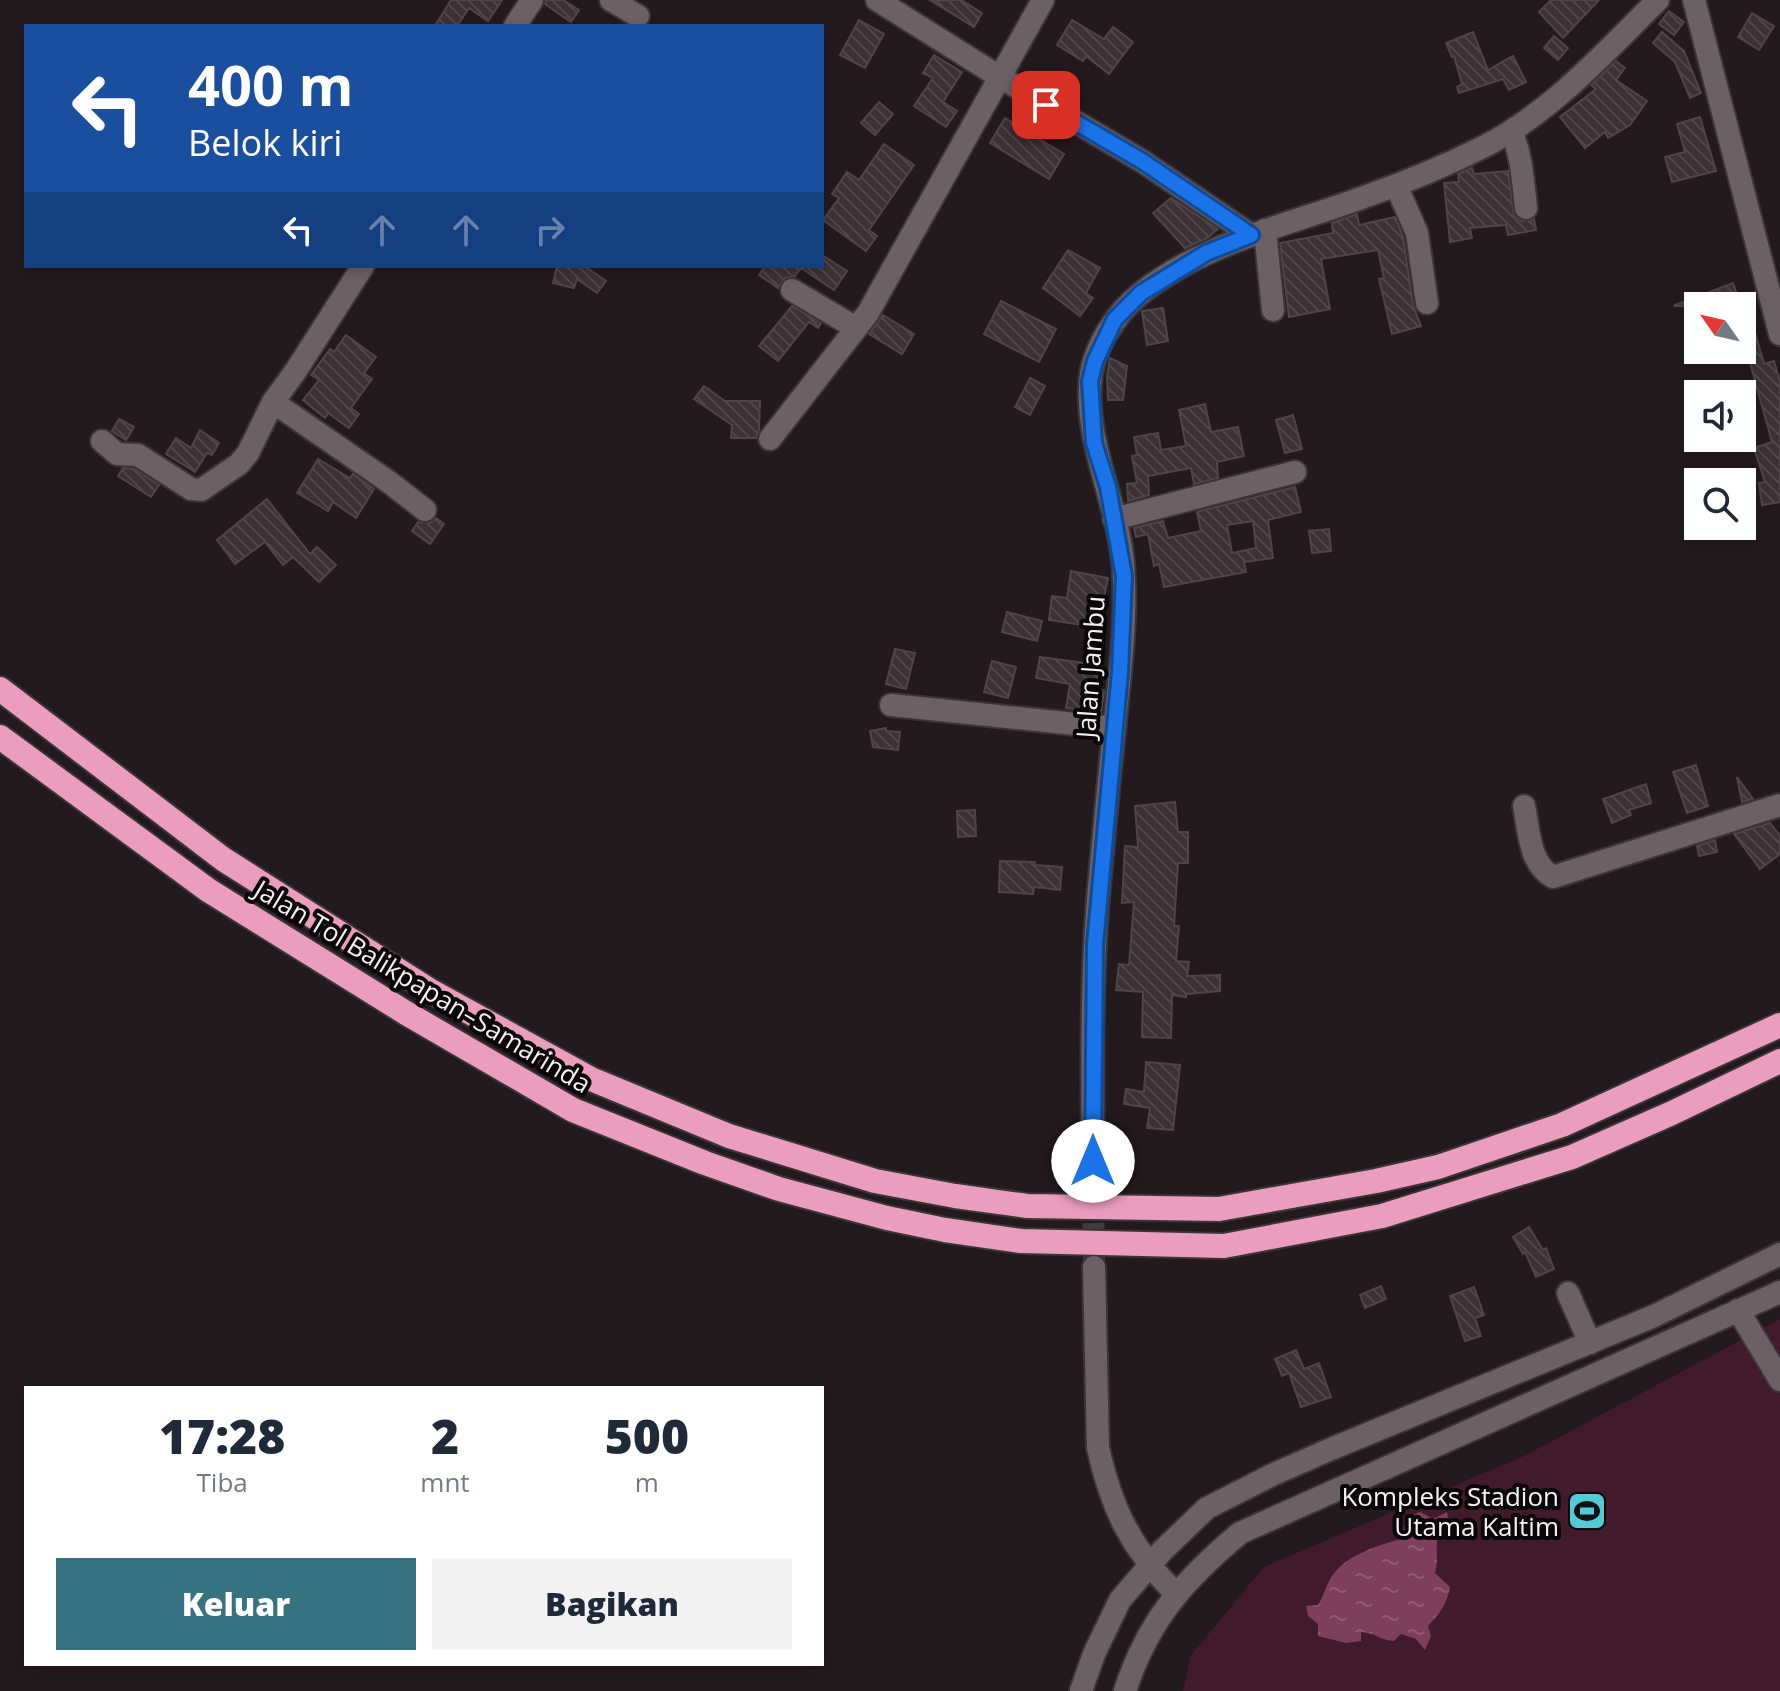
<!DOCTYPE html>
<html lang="id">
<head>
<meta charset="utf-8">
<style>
  :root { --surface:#fff; --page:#f2f2f3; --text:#1f2937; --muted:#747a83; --accent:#36727f }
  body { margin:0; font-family:"Open Sans",sans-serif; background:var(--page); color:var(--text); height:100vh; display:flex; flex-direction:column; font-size:30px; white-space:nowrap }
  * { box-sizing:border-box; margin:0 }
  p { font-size:26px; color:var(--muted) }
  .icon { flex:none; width:44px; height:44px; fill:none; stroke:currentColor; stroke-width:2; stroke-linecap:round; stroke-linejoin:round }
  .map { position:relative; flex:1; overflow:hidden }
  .drawer { position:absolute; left:24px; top:1386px; width:800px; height:280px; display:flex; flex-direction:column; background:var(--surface); border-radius:0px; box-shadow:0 4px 12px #0003 }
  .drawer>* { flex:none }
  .banner { position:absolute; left:24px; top:24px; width:800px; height:244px; border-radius:0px; box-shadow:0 4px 12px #0003; background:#1a4fa0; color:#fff; overflow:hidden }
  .needle { width:52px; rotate:304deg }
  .tools { position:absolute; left:1684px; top:292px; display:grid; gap:16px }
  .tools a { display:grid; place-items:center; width:72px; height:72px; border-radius:0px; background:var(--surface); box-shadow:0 4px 12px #0003; font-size:40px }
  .pin { position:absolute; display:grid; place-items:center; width:68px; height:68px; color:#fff; margin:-34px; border-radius:16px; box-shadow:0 4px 12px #0006 }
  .me { position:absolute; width:88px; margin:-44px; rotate:0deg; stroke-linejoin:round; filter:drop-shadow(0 0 6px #0008) }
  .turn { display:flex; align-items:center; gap:28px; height:168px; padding:0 32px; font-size:36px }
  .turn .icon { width:104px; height:104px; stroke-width:2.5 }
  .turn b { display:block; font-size:56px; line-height:68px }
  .lanes { display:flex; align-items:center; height:76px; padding:0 32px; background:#0003; justify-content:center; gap:40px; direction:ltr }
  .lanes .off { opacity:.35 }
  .eta { display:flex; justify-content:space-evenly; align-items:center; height:136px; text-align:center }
  .eta b { font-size:48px; font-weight:800; line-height:56px }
  .action { display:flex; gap:16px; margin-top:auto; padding:16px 32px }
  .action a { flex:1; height:92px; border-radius:0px; background:var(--accent); color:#fff; font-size:32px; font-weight:800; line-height:92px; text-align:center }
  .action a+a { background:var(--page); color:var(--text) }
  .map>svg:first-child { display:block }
  .garden { fill:#411a2c }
  .water { fill:url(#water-ripples) }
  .building { fill:url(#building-back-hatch); stroke:#4f4549; stroke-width:2; fill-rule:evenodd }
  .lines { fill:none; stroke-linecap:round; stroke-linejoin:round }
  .minor-tunnel { stroke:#433a3e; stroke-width:22; stroke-dasharray:22 11; stroke-linecap:butt }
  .minor-casing { stroke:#3b3537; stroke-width:26 }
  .highway-casing { stroke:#3b3537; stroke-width:28 }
  .minor { stroke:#6b6064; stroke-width:22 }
  .highway { stroke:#eb9dbd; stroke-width:24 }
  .route-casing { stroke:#114b97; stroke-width:20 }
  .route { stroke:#1a73e8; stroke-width:14 }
  .labels { text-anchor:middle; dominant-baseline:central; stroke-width:8; stroke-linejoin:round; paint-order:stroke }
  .street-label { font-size:26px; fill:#f7f0f2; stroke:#0a0708 }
  .poi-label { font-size:26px; fill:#f7f0f2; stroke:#0a0708; text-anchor:end }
</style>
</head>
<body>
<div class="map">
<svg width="1780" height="1691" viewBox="0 0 1780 1691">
  <defs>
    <pattern id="water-ripples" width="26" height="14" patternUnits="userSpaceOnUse" patternTransform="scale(2)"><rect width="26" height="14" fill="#7d3f5a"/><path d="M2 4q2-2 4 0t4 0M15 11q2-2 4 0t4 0" fill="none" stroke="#905b72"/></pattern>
    <pattern id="building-back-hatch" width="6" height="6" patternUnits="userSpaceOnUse" patternTransform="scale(2)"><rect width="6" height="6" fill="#3c3236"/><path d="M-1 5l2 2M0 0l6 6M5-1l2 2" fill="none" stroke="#4f464a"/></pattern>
  </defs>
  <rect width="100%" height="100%" fill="#231a1e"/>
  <path class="garden" d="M1780 1319V1691H1183L1191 1655 1264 1567 1526 1455Z"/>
  <path class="water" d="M1420 1512 1433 1519 1447 1512 1449 1523C1429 1539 1441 1551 1435 1573L1450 1587C1447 1604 1440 1613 1428 1626L1431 1636 1425 1650 1416 1639 1401 1634 1394 1641C1381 1641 1374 1632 1361 1632V1641L1346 1643 1318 1636V1624L1308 1616 1306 1606 1318 1605C1323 1597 1325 1589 1329 1581 1342 1556 1376 1546 1401 1539 1404 1525 1406 1517 1420 1512Z"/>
  <path class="building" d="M451 0H502L488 21 469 8 457 26H435Z
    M546 0H563L579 10 571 22 545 4Z
    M930 0H961L982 13 974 27Z
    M1551 0H1599L1563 38 1539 12Z
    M1669 11 1684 22 1674 35 1659 24Z
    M1752 13 1774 26 1759 50 1738 37Z
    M859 20 884 34 865 68 840 55Z
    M1072 20 1104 39 1113 27 1133 42 1109 74 1086 56 1083 61 1057 45Z
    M1473 32 1488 70 1513 56 1526 82 1509 90 1503 79 1459 93 1457 87 1462 84 1454 56 1452 57 1446 43Z
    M1662 32 1684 51 1701 93 1690 98 1675 62 1653 43Z
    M1554 36 1568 48 1558 60 1544 48Z
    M934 55 962 72 943 102 957 111 946 127 914 106 933 78 923 73Z
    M1616 61 1625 68 1616 80 1647 101 1630 125 1608 138 1605 132 1585 148 1560 117 1596 89 1591 85Z
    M879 102 893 114 875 135 861 123Z
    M1700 117 1716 171 1672 182 1665 157 1685 152 1677 124Z
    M1005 118 1064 154 1049 179 990 143Z
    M884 144 914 165 869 230 877 236 866 251 823 220 839 198 832 194 847 172 859 180Z
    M1472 168 1474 174 1508 171 1514 216 1521 221 1534 219 1536 230 1508 235 1506 225 1470 228 1472 238 1450 242 1444 183 1459 182 1458 174Z
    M1171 198 1218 229 1207 238 1185 248 1153 213Z
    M1357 214 1359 225 1395 217 1403 237 1413 305 1421 326 1392 334 1379 279 1384 278 1378 250 1321 259 1330 309 1289 317 1280 243 1333 233 1332 223Z
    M1068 250 1100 268 1086 293 1093 298 1080 316 1043 288Z
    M822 255 847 271 834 290 801 268 794 277 785 278 778 288 759 275 765 266H822Z
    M557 266H584L606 281 597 293 577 279 574 288 553 283Z
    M1733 283 1741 306H1675V305Z
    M1001 301 1056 329 1039 362 984 334Z
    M792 306 821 323 818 328 809 322 778 361 759 346Z
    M1163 308 1168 341 1147 345 1142 311Z
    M883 315 914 334 902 354 869 334Z
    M1753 325 1764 364 1774 361 1780 382V502L1762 505 1759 483 1765 482 1754 448 1772 442 1747 352 1742 354V328Z
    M346 335 376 357 364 373 372 379 351 408 359 414 349 428 328 413 325 418 303 400 319 380 311 375 330 349 334 352Z
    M1110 358 1127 366 1123 400H1108L1107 377Z
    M1030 378 1045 386 1030 415 1015 407Z
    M704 386 725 401H760L759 430 756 438H731L732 425 694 399Z
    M1205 404 1211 432 1238 427 1244 456 1217 462 1218 478 1194 484 1191 468 1148 476 1149 495 1128 501 1127 484 1137 483 1132 456 1137 455 1134 437 1158 433 1161 450 1186 446 1179 410Z
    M1293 415 1302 449 1285 453 1276 420Z
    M119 419 134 427 126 440 112 431Z
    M200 430 219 443 212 455 207 453 195 472 166 454 176 438 191 448Z
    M318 459 350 478 353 474 374 489 356 518 333 502 328 511 297 493Z
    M123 468 134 469 159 485 151 497 118 476Z
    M1295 487 1301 512 1268 520 1273 558 1244 562 1246 572 1164 587 1159 564 1154 566 1148 534 1136 537 1134 528 1163 521 1168 538 1201 531 1197 512ZM1253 521 1256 548 1232 553 1227 525Z
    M267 499 310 554 317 547 336 565 319 582 293 557 283 565 265 542 235 564 217 540Z
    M436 518 444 524 430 544 412 531 418 522 430 523Z
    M1329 529 1331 551 1312 553 1309 531Z
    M1071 571 1108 578 1104 598 1093 596 1089 626 1049 620 1052 596 1067 598Z
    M1007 612 1042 621 1037 641 1002 632Z
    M895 649 915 653 906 689 886 684Z
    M1040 657 1100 665 1095 689 1104 691 1101 713 1066 708 1070 684 1036 678Z
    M992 661 1016 667 1008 698 984 692Z
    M886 728V731L900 732 898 750 873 747 870 731Z
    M1696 765 1708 806 1687 813 1673 772Z
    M1737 777 1753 799 1742 802Z
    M1646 784 1651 803 1629 810 1631 815 1612 823 1603 799Z
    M1175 802 1178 832H1188V863H1178L1174 926H1179L1176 961 1189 962 1187 976 1220 975V991L1186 994V997L1172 995 1171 1038 1142 1037 1143 992 1116 990 1119 964 1129 965 1134 902 1122 903 1125 846 1138 847 1135 806Z
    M975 810 976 836 958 837 957 811Z
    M1770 823 1780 836V854L1760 869 1734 834Z
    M1715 840 1717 852 1699 856 1697 846Z
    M1000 861 1035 862V865L1062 867 1060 890 1034 887 1033 894 999 892Z
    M1146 1062 1180 1065 1173 1130 1147 1128 1150 1108 1124 1104 1126 1089 1144 1092Z
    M1529 1227 1543 1250 1546 1248 1554 1269 1536 1277 1525 1252 1523 1254 1513 1237Z
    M1381 1286 1386 1299 1365 1308 1360 1295Z
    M1474 1287 1484 1315 1475 1318 1481 1336 1465 1341 1450 1296Z
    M1296 1350 1304 1369 1319 1363 1331 1397 1301 1407 1289 1373 1282 1376 1275 1359Z"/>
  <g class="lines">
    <path class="minor-tunnel" d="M1093 1190 1094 1260"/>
    <defs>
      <path id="minor" d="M611 0 638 16
        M877 0 998 76 1142 161 1251 235
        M1694 0 1780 334
        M515 26 532 0
        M1511 131C1522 155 1523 182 1526 208
        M1396 185 1417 233 1427 303
        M1265 230 1273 310
        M792 290 856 328
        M273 402 389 482 425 510
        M770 439 868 313 1043 0
        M102 441 117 454 138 455 191 489 201 490 239 464 248 453 273 402 295 372 363 266
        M1114 519 1295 472
        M891 705 1114 728
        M1524 806C1529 830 1529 864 1553 877L1780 805
        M1093 1189C1093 1092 1090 995 1098 899 1103 843 1108 787 1114 732 1119 681 1126 630 1124 579 1123 513 1086 451 1090 385 1091 351 1115 314 1140 294 1204 242 1289 225 1364 197 1404 183 1445 166 1483 147 1551 113 1605 52 1658 0
        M1094 1267 1098 1448C1112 1510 1131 1548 1175 1593
        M1568 1293 1590 1343
        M1738 1310 1780 1380
        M1081 1691 1094 1654 1120 1600 1163 1550 1207 1508 1274 1474 1331 1449 1654 1316 1780 1254
        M1125 1691C1148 1620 1184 1580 1240 1533L1780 1292"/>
      <path id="highway" d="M0 689 223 859 429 990 591 1079 729 1136 875 1181 955 1196 1027 1206 1219 1209 1376 1181 1438 1167 1562 1125 1780 1025
        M0 737 208 890 406 1013 573 1110 705 1163 779 1189 887 1218 945 1230 1021 1241 1224 1246 1382 1216 1572 1157 1672 1113 1780 1061"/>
    </defs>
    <use href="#minor" class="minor-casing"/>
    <use href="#highway" class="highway-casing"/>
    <use href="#minor" class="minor"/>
    <use href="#highway" class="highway"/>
  </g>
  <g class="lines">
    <defs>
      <path id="route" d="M1046 105 1142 161 1251 235 1206 253 1141 293 1115 319 1095 361 1090 381 1094 443 1108 487 1124 576 1120 672 1095 945 1093 1161"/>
    </defs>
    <use href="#route" class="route-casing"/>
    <use href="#route" class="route"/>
  </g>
  <defs>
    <symbol id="stadium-square" viewBox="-11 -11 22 22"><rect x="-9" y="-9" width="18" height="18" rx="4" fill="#52cbd7" stroke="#0a0708"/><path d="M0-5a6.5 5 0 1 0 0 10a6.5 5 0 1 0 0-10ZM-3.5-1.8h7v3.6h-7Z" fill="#111"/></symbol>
  </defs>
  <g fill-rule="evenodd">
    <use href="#stadium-square" x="1565" y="1489" width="44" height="44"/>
  </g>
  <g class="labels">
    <g class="street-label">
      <text transform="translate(1090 667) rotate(-86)">Jalan Jambu</text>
      <text transform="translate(423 986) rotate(31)">Jalan Tol Balikpapan–Samarinda</text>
    </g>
    <g class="poi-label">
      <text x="1559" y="1496">Kompleks Stadion<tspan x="1559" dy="30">Utama Kaltim</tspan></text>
    </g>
  </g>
</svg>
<div class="tools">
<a><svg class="needle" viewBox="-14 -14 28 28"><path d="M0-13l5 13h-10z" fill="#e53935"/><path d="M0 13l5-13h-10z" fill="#747a83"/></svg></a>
<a><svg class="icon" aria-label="sound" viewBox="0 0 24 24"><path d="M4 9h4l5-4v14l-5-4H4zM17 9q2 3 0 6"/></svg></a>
<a><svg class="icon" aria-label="search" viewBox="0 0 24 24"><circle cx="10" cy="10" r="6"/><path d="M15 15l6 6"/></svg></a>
</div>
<div class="pin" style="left:1046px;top:105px;background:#d93025"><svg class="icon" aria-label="arrive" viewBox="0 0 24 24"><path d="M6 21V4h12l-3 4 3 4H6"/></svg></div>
<svg class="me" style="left:1093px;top:1161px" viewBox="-20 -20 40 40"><circle r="19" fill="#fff"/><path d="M0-13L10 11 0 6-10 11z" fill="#1a73e8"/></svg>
<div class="banner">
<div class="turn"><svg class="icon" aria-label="left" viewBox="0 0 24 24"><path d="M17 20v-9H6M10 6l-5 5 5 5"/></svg><div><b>400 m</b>Belok kiri</div></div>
<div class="lanes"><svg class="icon" aria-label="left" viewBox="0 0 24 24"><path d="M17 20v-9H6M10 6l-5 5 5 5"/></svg><svg class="icon off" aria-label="ahead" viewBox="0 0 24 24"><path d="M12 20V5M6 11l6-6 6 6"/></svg><svg class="icon off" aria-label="ahead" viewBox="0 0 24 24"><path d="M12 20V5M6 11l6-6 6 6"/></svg><svg class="icon off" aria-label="right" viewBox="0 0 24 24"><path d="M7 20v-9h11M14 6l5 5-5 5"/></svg></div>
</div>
<section class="drawer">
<div class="eta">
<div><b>17:28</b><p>Tiba</p></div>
<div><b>2</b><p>mnt</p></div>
<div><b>500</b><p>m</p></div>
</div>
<div class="action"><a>Keluar</a><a>Bagikan</a></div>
</section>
</div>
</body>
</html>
